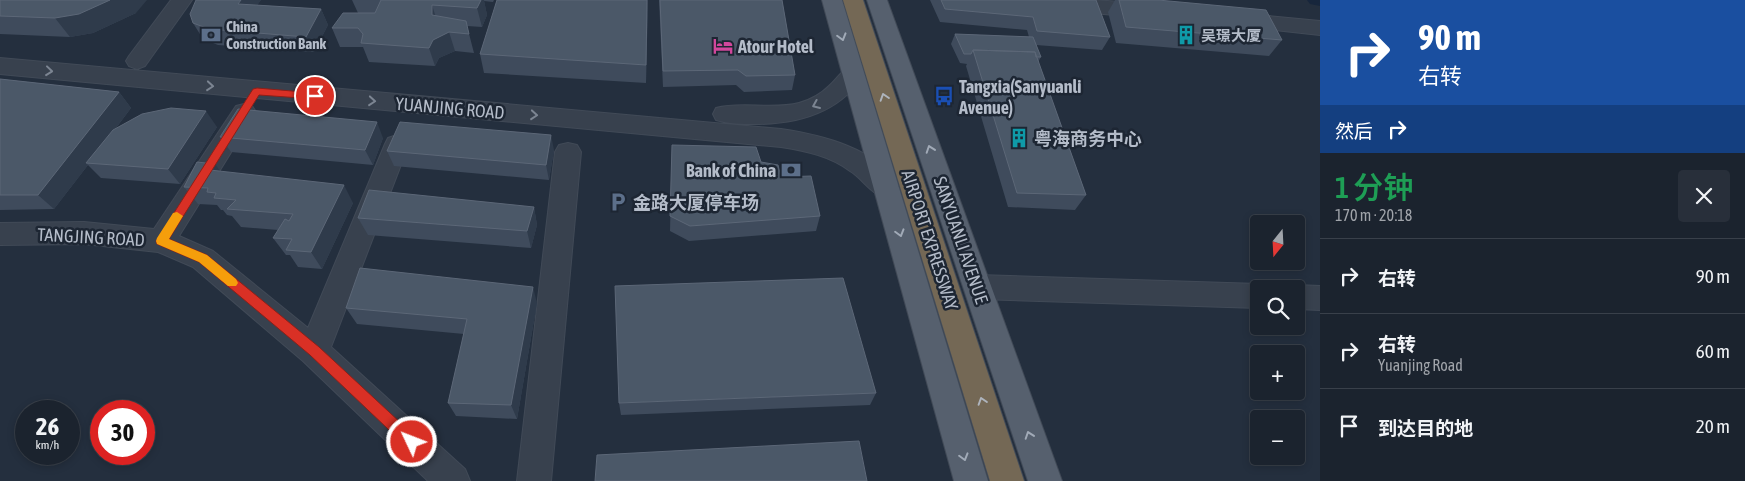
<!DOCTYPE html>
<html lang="zh">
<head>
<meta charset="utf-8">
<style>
  :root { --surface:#1b232e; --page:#282f3a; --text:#f1f3f6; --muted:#a0a4aa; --line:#39404a }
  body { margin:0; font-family:"Asap Condensed","Noto Sans SC",sans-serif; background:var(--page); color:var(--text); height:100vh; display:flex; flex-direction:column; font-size:19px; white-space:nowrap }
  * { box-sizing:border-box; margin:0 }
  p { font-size:16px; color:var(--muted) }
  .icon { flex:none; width:28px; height:28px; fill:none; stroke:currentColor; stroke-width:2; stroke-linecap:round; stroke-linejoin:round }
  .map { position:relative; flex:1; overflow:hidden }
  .details { display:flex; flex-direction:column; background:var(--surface); width:425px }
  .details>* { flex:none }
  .hud { background:#1a4fa0; color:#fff; overflow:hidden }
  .needle { width:32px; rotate:198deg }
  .buttons { position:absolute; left:1250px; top:215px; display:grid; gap:10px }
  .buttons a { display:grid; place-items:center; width:55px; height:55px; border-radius:5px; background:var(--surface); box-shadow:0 2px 8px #0003,0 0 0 1px var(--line); font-size:25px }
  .speed { position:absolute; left:15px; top:400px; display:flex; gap:10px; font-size:25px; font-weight:700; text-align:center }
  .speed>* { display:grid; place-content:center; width:65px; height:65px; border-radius:50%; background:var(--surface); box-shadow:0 2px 8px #0003,0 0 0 1px var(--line); line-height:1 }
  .speed small { font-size:12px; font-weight:400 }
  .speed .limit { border:8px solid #d22; background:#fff; color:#111 }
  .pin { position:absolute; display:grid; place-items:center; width:42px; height:42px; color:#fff; margin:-21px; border:2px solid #fff; border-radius:50%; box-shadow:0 1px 5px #0007 }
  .me { position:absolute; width:55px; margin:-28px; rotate:313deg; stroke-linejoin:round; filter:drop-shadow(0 0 4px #0008) }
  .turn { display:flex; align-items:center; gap:18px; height:105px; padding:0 15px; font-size:22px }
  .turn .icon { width:65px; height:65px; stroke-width:2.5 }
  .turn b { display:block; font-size:35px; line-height:42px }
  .then { display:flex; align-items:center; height:48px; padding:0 15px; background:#0003; gap:10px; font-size:19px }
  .round { display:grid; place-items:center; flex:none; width:52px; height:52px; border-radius:5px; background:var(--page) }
  .headline { display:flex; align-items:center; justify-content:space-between; height:85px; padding:0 15px }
  h1 { font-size:30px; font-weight:600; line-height:38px; color:#1e9e55 }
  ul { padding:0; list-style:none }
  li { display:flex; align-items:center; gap:15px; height:75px; padding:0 15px; border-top:1px solid var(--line) }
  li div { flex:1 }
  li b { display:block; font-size:19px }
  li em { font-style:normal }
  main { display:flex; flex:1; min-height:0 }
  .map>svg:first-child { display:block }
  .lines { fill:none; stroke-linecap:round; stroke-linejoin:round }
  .canal { fill:#17263c; fill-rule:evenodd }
  .minor-casing { stroke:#414a57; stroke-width:2 }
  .major-casing { stroke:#414a57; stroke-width:2 }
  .highway-casing { stroke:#434c59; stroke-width:2 }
  .minor { fill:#38414e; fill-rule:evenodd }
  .major { fill:#56606e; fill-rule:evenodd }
  .highway { fill:#746855; fill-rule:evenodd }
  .wall { fill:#3f4b5c }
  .shaded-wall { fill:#2f3b4b }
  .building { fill:#4b5868; stroke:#5c6777 }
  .oneway { stroke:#a1aab7 }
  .oneway2 { stroke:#7c8592 }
  .oneway3 { stroke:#aeb4bd }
  .route { fill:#d93025; stroke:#8d1f18 }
  .slow { fill:#f59e0b }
  .labels { text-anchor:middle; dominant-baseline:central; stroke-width:5; stroke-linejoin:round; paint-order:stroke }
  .far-poi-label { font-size:15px; font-weight:bold; fill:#b4bcc9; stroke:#1d2633; text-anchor:start }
  .poi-label { font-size:18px; font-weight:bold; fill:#b4bcc9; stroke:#1d2633; text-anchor:start }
  .street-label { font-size:18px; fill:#b4bcc9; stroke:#1d2633 }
</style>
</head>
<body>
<main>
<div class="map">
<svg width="1320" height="481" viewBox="0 0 1320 481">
  <rect width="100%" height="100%" fill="#242f3e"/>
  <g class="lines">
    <path class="canal" d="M1307 0H1320V6L1310 4Z"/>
    <defs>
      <path id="minor" d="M171 0H192L145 66 137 69 129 66 126 61 129 56Z
        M1007 0H1094L1147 4 1155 6 1158 11 1155 16 1147 18 1017 6 1010 5Z
        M1237 13 1320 21V35L1229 25 1226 20 1229 15Z
        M0 58 781 129C821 135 878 148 899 187L895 194C889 196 883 198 877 194 867 188 860 177 850 171 830 156 806 151 781 147L0 74Z
        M853 66 861 69 864 74C840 113 798 124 755 124 742 124 729 124 716 120L713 114 716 108C741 101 772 110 799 103 810 100 821 94 829 86 838 78 842 69 853 66Z
        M244 104 252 106 256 112 179 236 213 251 308 328 385 144 388 138 397 135 406 138 409 144 331 347 465 469 470 481H428L303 361 193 267 158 252 84 244 0 245V223L84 222 154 229 236 106Z
        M568 143 577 145 581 152 551 481H517L555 152 559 145Z
        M978 275 1259 284 1270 289H1259V308L978 299 968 296 964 287 968 278Z
        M1296 285 1320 286V310L1296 309V289H1285Z"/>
      <path id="major" d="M822 0H842L988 481H954Z
        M867 0H887L1062 481H1028Z"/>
      <path id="highway" d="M843 0H863L1024 481H990Z"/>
    </defs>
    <use href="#minor" class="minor-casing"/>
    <use href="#major" class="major-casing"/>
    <use href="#highway" class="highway-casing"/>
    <use href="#minor" class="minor"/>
    <use href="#major" class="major"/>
    <use href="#highway" class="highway"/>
  </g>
  <path class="wall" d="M0 0 136 13 93 33 70 37 0 34Z
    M261 0 257 5 321 9 328 25 314 52 218 45 203 39 193 23Z
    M352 0H494L493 2 484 1 487 15 482 27 467 26 474 53 455 51 439 58 435 66 369 62 363 47H340L332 28 358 13Z
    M497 0H648L646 83 484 73 480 54Z
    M659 0H782L795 75 792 90 744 92 736 85 663 87Z
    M930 0H1096L1110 37 1102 50 1036 45 1041 57 1038 62 1086 195 1075 210 1008 207 966 66 967 64 960 63 951 44 955 34 1029 37 1027 30 940 22Z
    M1115 0H1158L1282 40 1269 56 1116 43 1108 12Z
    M0 79 119 92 131 108 116 128 217 127 180 184 101 178 88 165 54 209 0 210Z
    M220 137 383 138 373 165 231 152Z
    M672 145 761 162 781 177 820 216 816 231 689 241 670 231Z
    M554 150 549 180 394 166 387 151Z
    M220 172 353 203 322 269 298 267 290 255H286L273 238 278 230 241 227 232 216 227 215 223 210H221L217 205 198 204 184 187Z
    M534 207 537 225 531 248 368 235 358 218Z
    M537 303 517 419 456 416 448 403 464 334 357 324 346 308Z
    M876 393 870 405 621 415 619 403Z"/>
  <path class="shaded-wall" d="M110 0H147L136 13 93 33 70 37 55 18Z
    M241 0H261L247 20 238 4Z
    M481 0H484L487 15 482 27 477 8Z
    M647 0H648L646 83V65Z
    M432 5 438 24 432 15Z
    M321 9 328 25 314 52 306 37Z
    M449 32 455 51 439 58 435 66 429 48 433 40Z
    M119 92 131 108 89 163H86L88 165 54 209 38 195Z
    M206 111 217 127 180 184 168 169Z
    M377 122 383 138 373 165 365 150Z
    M551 135 554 150 549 180 546 165Z
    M215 164 228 182 210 170Z
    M344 185 353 203 322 269 311 252Z
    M534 207 537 225 531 248 527 231Z
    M533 287 537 303 517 419 511 405Z"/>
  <path class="building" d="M0 0H110L79 14 55 18 0 16Z
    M196 0H241L238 4 321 9 306 37 209 29 193 23 190 14Z
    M381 0H481L477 8 432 5V15L466 21 469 34 449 32 433 40 429 48 361 43 363 34 358 28H332L343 13H375Z
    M497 0H647L646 65 480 54Z
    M660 0H782L795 75 746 76 738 70 663 71Z
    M941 0H1096L1110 37 1037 31 1033 17 945 9Z
    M1119 0H1158L1266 10 1282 40 1126 27Z
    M955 34 1033 37 1041 57H1036L1035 52 973 50 971 54H964Z
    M973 50 1035 52 1086 195 1017 193Z
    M0 79 119 92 38 195H0Z
    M171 108 206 111 168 169 86 163 113 130 142 114Z
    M238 109 377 122 365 150 220 137Z
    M400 122 551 135 546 165 387 151Z
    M672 145 756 147 761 162 778 165 781 177 811 176 820 216 690 226 670 216Z
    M197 162 215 164 210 170 344 185 311 252 286 250 292 239 273 238 285 219 289 221 293 214 227 209 236 200 214 198 216 193 207 192 208 188 184 187Z
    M369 190 534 207 527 231 358 218Z
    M360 268 533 287 511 405 448 403 467 319 346 308Z
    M843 278 876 393 619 403 615 286Z
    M859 441 867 481H595L597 455Z"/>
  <defs><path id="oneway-chevron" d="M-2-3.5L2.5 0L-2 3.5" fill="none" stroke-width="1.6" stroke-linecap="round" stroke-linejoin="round" transform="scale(1.25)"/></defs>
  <g class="oneway">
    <use href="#oneway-chevron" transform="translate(842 37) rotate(74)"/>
    <use href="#oneway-chevron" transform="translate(930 149) rotate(-109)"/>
    <use href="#oneway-chevron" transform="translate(900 233) rotate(74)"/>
    <use href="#oneway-chevron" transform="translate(1029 435) rotate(-109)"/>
    <use href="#oneway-chevron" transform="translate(964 457) rotate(74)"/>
  </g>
  <g class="oneway2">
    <use href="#oneway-chevron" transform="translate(49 71) rotate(6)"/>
    <use href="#oneway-chevron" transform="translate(210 86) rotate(5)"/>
    <use href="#oneway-chevron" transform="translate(372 101) rotate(5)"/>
    <use href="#oneway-chevron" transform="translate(816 105) rotate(157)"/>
    <use href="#oneway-chevron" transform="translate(534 115) rotate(5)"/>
  </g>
  <g class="oneway3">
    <use href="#oneway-chevron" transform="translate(884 97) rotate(-108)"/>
    <use href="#oneway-chevron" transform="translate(982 401) rotate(-108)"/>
  </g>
  <path class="route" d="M257 88 315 93 320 96 315 99 259 95 169 239 207 255 319 347 416 437 418 442 416 447 412 449 407 447 310 355 199 262 157 244 156 241 253 89Z"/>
  <path class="slow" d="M177 212 183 216 169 239 207 255 236 279 238 283 236 286H228L199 262 157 244 156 241 157 238 173 213Z"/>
  <defs>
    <symbol id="bank-bare" viewBox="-9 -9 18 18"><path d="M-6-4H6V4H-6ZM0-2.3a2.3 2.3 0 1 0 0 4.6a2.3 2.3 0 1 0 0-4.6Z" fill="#5c6f8a" stroke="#1d2633" stroke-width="2.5" paint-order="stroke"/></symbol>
    <symbol id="building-bare" viewBox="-9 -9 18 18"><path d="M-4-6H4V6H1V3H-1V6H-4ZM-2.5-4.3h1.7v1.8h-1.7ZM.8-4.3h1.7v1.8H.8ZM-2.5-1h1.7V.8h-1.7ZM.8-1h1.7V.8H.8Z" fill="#0f9aa8" stroke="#1d2633" stroke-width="2.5" paint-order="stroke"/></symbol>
    <symbol id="hotel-bare" viewBox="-9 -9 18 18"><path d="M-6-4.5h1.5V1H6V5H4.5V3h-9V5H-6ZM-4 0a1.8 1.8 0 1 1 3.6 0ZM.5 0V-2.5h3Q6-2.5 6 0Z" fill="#d1479c" stroke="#1d2633" stroke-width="2.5" paint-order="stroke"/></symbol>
    <symbol id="bus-bare" viewBox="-9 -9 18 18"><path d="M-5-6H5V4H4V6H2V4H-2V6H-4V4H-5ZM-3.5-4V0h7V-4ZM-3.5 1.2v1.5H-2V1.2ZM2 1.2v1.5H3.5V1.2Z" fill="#1a4fb4" stroke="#1d2633" stroke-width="2.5" paint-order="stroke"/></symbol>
    <symbol id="parking-bare" viewBox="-9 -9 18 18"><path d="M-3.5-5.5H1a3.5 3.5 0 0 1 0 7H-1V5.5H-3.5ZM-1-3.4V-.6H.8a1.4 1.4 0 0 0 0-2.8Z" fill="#5c6f8a" stroke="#1d2633" stroke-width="2.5" paint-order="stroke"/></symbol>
  </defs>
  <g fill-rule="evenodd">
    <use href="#bank-bare" x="197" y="21" width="28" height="28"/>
    <use href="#building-bare" x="1172" y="21" width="28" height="28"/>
    <use href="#hotel-bare" x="709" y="32" width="28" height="28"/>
    <use href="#bus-bare" x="930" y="82" width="28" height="28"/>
    <use href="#building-bare" x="1005" y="124" width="28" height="28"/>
    <use href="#bank-bare" x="777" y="156" width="28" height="28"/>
    <use href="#parking-bare" x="604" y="188" width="28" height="28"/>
  </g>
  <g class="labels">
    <g class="far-poi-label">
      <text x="226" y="26">China<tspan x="226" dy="17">Construction Bank</tspan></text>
      <text x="1201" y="35">吴璟大厦</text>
    </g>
    <g class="poi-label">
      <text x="738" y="46">Atour Hotel</text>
      <text x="959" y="86">Tangxia(Sanyuanli<tspan x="959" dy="21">Avenue)</tspan></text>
      <text x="1034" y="138">粤海商务中心</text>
      <text x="776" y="170" text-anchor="end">Bank of China</text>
      <text x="633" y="202">金路大厦停车场</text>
    </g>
    <g class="street-label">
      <text transform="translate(450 108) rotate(5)">YUANJING ROAD</text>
      <text transform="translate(91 237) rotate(3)">TANGJING ROAD</text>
      <text transform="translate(930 240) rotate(72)">AIRPORT EXPRESSWAY</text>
      <text transform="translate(961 240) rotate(71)">SANYUANLI AVENUE</text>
    </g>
  </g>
</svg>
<div class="buttons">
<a><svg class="needle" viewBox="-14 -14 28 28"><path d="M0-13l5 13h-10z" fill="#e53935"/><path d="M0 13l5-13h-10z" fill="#a0a4aa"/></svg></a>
<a><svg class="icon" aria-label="search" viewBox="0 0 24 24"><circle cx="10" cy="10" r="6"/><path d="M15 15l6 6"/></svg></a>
<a>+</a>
<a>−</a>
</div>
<div class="speed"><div>26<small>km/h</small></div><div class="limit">30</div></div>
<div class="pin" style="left:315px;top:96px;background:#d93025"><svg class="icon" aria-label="arrive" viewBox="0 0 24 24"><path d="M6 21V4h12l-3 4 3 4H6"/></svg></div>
<svg class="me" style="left:412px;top:442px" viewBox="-20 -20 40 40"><circle r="17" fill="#d93025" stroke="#fff" stroke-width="3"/><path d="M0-11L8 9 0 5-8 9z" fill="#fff"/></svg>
</div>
<section class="details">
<div class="hud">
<div class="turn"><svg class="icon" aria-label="right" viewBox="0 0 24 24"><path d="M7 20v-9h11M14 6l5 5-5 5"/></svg><div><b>90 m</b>右转</div></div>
<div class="then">然后<svg class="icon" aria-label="right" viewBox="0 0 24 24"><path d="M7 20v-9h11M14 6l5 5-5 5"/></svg></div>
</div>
<div class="headline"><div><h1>1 分钟</h1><p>170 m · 20:18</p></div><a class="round"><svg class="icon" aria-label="close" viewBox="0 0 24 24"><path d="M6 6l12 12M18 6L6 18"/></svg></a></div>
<ul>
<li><svg class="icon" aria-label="right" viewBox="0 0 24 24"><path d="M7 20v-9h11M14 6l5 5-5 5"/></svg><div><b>右转</b></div><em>90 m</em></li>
<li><svg class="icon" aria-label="right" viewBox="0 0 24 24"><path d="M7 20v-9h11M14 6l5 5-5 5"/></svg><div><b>右转</b><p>Yuanjing Road</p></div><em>60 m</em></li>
<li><svg class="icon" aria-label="arrive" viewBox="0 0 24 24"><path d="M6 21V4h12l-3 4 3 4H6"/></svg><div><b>到达目的地</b></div><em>20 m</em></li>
</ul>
</section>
</main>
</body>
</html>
